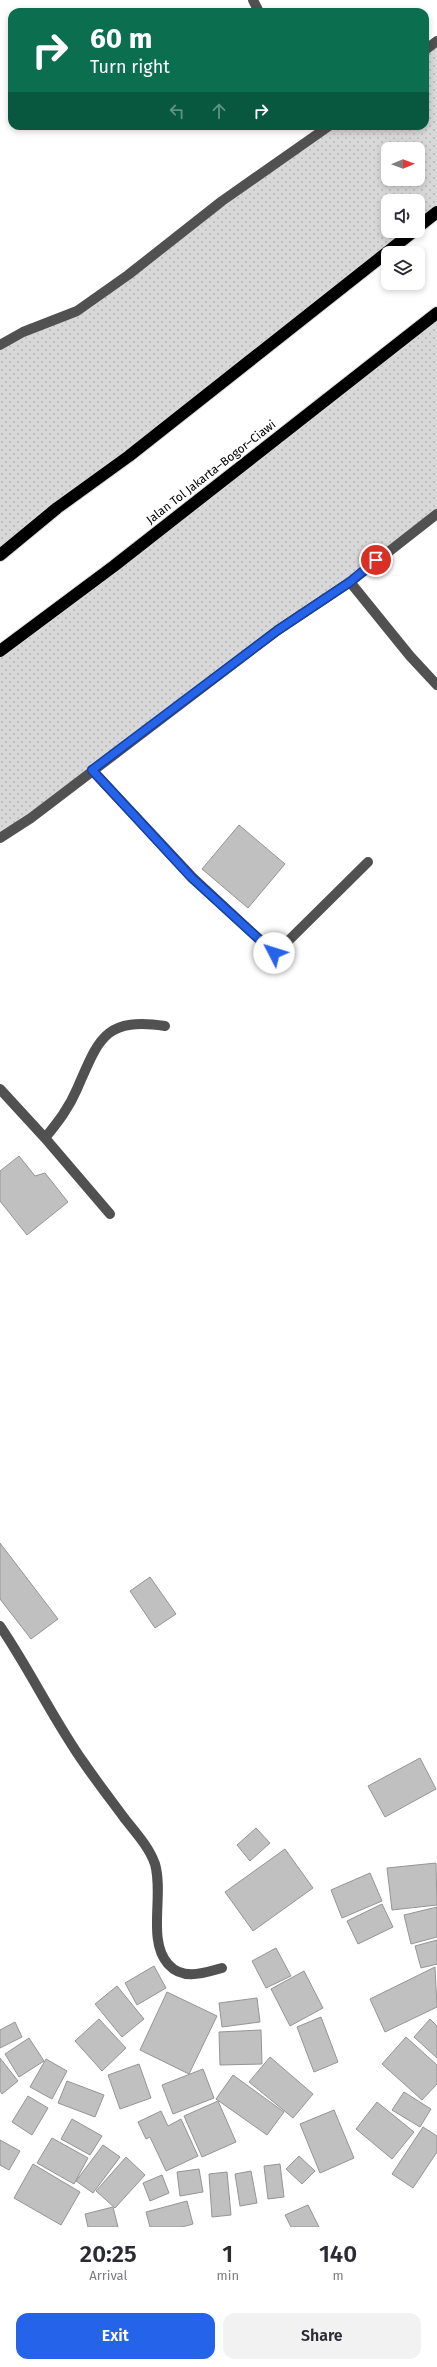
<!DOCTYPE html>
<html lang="en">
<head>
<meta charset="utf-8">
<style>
  :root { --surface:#fff; --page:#f2f2f3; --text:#2b2b33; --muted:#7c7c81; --accent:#2563eb }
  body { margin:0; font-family:"Fira Sans",sans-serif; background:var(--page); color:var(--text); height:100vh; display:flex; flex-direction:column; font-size:15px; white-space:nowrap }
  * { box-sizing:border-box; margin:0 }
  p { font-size:13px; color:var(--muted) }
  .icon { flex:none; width:22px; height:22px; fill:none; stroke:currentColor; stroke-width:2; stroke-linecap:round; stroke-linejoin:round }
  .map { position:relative; height:2227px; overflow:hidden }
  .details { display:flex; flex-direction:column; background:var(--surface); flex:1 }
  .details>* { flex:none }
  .banner { position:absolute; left:8px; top:8px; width:421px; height:122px; border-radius:12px; box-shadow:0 2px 6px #0003; background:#0b6e4f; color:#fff; overflow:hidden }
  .needle { width:26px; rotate:89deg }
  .tools { position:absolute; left:381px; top:142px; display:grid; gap:8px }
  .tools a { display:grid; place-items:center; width:44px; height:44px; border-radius:8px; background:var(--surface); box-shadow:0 2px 6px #0003; font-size:20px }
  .pin { position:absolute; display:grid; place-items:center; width:34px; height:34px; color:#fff; margin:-17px; border:2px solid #fff; border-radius:50%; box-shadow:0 1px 4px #0007 }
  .me { position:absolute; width:44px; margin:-22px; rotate:310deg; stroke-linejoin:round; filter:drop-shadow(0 0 3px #0008) }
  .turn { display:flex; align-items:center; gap:14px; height:84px; padding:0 16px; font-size:18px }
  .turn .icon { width:52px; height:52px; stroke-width:2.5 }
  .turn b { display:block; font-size:28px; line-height:34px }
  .lanes { display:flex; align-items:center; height:38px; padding:0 16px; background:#0003; justify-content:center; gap:20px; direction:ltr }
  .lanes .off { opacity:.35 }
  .eta { display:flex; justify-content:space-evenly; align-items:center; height:68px; text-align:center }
  .eta b { font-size:24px; font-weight:600; line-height:28px }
  .primary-button { display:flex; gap:8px; margin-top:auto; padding:8px 16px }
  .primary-button a { flex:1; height:46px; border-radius:12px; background:var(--accent); color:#fff; font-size:16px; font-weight:600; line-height:46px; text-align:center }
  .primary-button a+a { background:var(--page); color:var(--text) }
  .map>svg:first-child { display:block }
  .grass { fill:url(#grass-dots); fill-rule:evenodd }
  .building { fill:#c0c0c0; stroke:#959595 }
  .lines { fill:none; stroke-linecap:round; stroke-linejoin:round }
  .highway-casing { stroke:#dbdbdb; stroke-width:14 }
  .minor { stroke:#515151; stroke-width:10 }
  .highway { stroke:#000; stroke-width:12 }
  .route-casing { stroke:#184099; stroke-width:10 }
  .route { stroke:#2563eb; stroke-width:7 }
  .labels { text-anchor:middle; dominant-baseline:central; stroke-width:3; stroke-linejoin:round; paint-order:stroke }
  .street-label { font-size:12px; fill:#000; stroke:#fff }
</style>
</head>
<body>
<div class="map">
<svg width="437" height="2227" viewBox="0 0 437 2227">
  <defs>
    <pattern id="grass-dots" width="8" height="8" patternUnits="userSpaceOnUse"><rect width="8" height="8" fill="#d8d8d8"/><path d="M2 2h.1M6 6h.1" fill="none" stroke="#b8b8b8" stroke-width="1.8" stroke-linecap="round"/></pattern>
  </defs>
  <rect width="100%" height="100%" fill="#fff"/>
  <path class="grass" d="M437 45V212L418 227V201H388V231H414L0 555V345L77 311 329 126H425V54ZM388 149H418V179H388Z
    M437 310V513L0 838V651Z"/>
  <path class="building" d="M239 825 285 864 248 908 202 869Z
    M19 1156 35 1176 45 1173 68 1202 27 1235 0 1201V1171Z
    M0 1543 58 1619 31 1639 0 1599Z
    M150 1577 176 1614 155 1628 130 1591Z
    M420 1758 436 1789 385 1817 368 1786Z
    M256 1828 270 1843 250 1861 237 1845Z
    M285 1849 313 1888 253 1931 225 1892Z
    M436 1863 437 1905 392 1910 387 1868Z
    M370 1873 382 1901 342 1918 331 1890Z
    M382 1904 393 1927 358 1944 347 1921Z
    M437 1907V1937L411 1944 404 1915Z
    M437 1940V1964L421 1968 415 1946Z
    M276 1948 291 1976 266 1988 252 1961Z
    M154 1966 166 1988 137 2005 125 1983Z
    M435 1967 437 2007 385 2032 370 1999Z
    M304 1971 323 2008 290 2026 271 1989Z
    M117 1986 144 2019 122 2037 95 2004Z
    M167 1992 217 2016 189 2074 140 2050Z
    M257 1998 260 2022 222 2027 219 2003Z
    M321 2017 338 2062 314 2072 297 2027Z
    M99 2019 126 2048 102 2071 75 2041Z
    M430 2019 437 2026V2058L414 2037Z
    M15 2022 22 2037 0 2048V2030Z
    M261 2030 262 2064 220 2065 219 2032Z
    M406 2037 437 2065V2084L422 2100 382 2064Z
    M29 2038 44 2061 19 2077 5 2054Z
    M270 2057 313 2094 293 2118 249 2082Z
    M0 2058 18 2081 2 2094 0 2091Z
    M46 2059 67 2071 52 2099 30 2087Z
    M139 2064 151 2098 120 2109 108 2075Z
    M203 2069 214 2098 173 2114 162 2085Z
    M233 2075 284 2112 267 2135 216 2099Z
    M67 2081 104 2095 95 2117 58 2103Z
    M404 2092 431 2109 420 2127 392 2110Z
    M28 2096 48 2108 32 2135 12 2122Z
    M218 2101 236 2142 202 2157 184 2116Z
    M377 2102 414 2132 392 2159 356 2129Z
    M334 2110 354 2158 320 2173 300 2124Z
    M161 2111 168 2126 181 2119 198 2156 166 2171 150 2137 146 2139 138 2122Z
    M72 2119 102 2136 90 2155 61 2139Z
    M423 2127 437 2136V2152L413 2188 392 2174Z
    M52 2138 88 2158 74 2184 37 2163Z
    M0 2140 20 2151 9 2170 0 2165Z
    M103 2145 120 2157 93 2193 76 2181Z
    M299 2156 315 2171 302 2184 286 2169Z
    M126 2157 145 2175 115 2208 96 2191Z
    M33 2164 80 2192 61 2225 14 2198Z
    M280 2164 284 2197 268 2199 264 2166Z
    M199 2169 203 2192 180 2196 177 2172Z
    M251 2171 257 2203 240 2206 235 2174Z
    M227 2172 231 2215 212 2217 209 2174Z
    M162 2175 169 2193 150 2201 143 2183Z
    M187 2201 193 2224 182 2227H150L146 2212Z
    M308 2205 319 2227H291L285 2215Z
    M113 2207 118 2227H88L85 2214Z"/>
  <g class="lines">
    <defs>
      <path id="highway" d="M418 227 437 212
        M0 555 57 508 129 456 414 231
        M0 651 114 566 437 313"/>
    </defs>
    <use href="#highway" class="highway-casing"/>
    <path class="minor" d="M253 0 259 12
      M425 50 437 41
      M0 345 23 332 77 311 128 275 222 201 329 126
      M350 582 410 656 437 685
      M92 770 193 878 273 952H277L368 862
      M0 838 31 818 278 630 350 582 437 514
      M0 1089 45 1138 110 1214
      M45 1138C58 1122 69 1108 77 1089 99 1039 104 1017 165 1026
      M0 1626C30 1670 53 1719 84 1763 97 1782 111 1800 125 1819 136 1833 149 1847 155 1864 164 1895 147 1940 168 1964 183 1981 204 1973 222 1968"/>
    <use href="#highway" class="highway"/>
  </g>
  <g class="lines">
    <defs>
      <path id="route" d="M274 953 192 878 92 770 278 630 350 582 376 560"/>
    </defs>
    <use href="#route" class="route-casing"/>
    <use href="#route" class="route"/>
  </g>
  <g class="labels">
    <g class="street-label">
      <text transform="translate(211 472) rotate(-38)">Jalan Tol Jakarta–Bogor–Ciawi</text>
    </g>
  </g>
</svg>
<div class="tools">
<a><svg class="needle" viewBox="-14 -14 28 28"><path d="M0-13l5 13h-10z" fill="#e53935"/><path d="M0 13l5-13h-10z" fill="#7c7c81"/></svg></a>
<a><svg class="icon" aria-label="sound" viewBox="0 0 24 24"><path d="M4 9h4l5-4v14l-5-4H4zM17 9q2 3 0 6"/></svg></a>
<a><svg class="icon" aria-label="layers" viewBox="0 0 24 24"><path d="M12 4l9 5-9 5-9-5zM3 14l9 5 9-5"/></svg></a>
</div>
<div class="pin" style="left:376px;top:560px;background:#d93025"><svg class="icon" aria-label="arrive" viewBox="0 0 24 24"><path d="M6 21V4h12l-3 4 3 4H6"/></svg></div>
<svg class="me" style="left:274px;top:953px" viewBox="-20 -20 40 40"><circle r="19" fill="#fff"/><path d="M0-13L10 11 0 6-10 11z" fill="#2563eb"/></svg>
<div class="banner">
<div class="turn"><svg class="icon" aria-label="right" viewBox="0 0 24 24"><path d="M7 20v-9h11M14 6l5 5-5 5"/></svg><div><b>60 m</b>Turn right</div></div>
<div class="lanes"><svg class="icon off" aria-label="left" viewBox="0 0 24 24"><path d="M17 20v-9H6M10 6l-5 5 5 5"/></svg><svg class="icon off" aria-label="ahead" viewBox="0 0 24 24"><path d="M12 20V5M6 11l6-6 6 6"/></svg><svg class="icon" aria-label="right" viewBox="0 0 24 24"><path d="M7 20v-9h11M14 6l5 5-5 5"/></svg></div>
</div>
</div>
<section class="details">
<div class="eta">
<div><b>20:25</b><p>Arrival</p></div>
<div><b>1</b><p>min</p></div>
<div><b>140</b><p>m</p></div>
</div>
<div class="primary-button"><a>Exit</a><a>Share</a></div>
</section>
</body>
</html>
